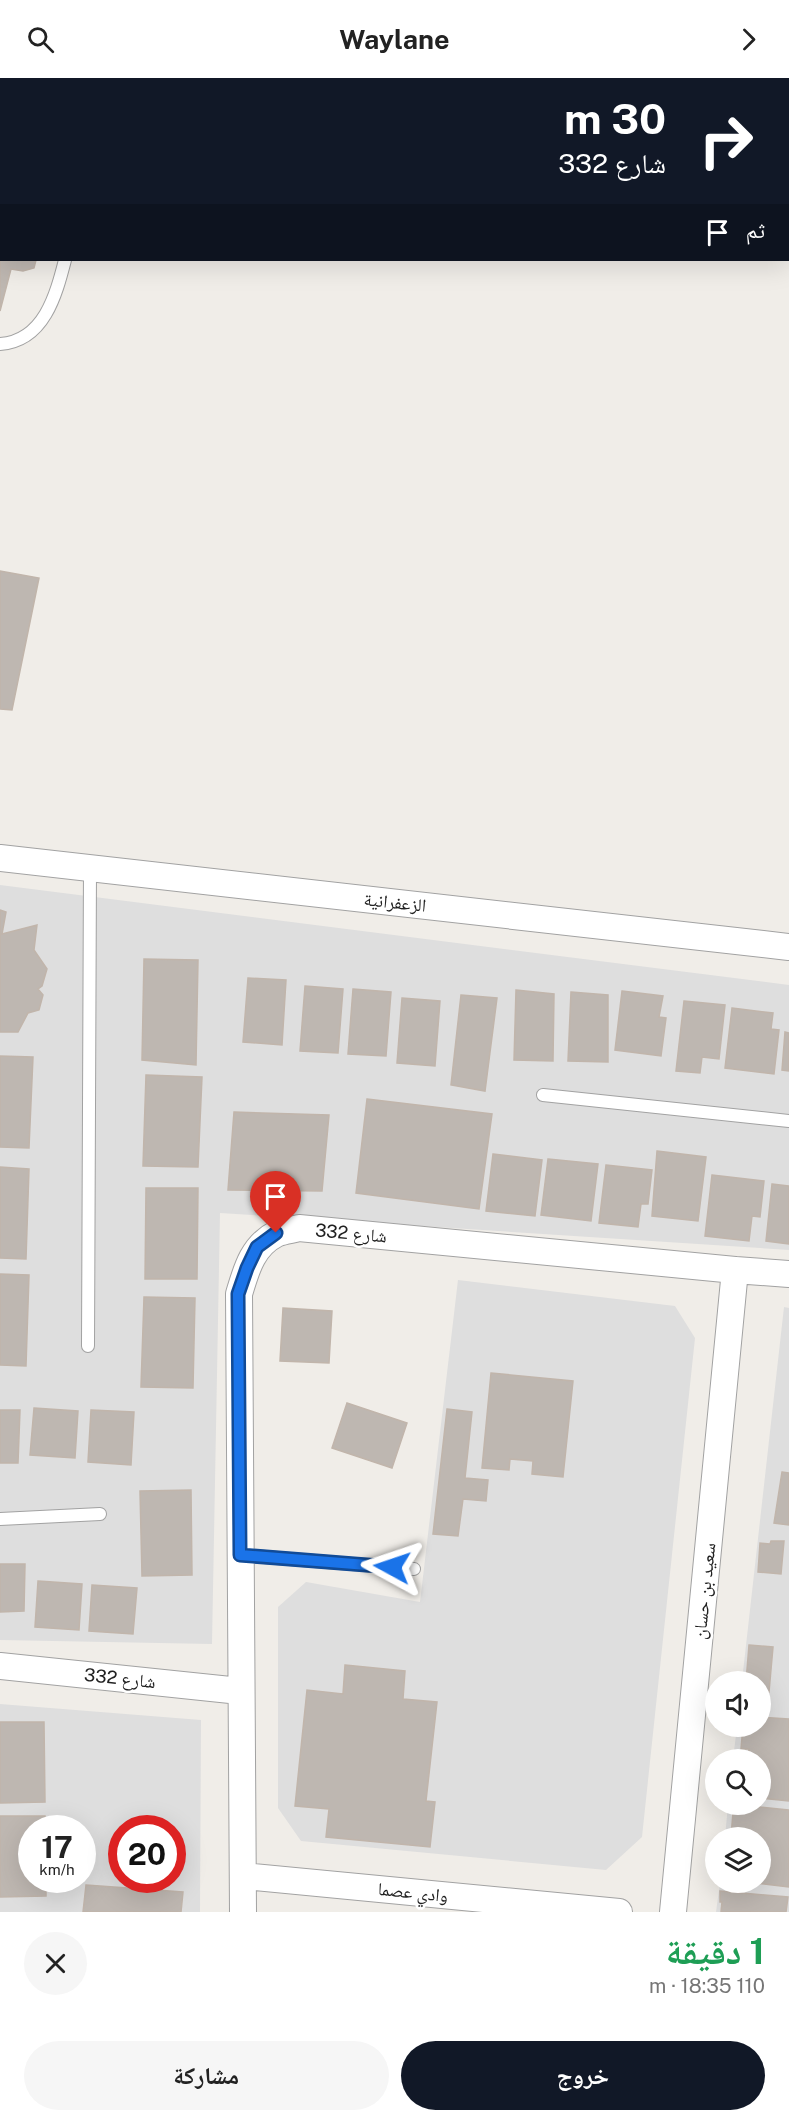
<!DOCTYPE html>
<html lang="ar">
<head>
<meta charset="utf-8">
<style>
  :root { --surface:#fff; --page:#f6f6f6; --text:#222; --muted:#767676; --accent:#111827 }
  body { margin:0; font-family:"Public Sans","Noto Naskh Arabic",sans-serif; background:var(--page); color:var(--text); direction:rtl; height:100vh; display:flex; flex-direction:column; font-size:22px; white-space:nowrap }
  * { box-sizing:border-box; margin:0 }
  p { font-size:20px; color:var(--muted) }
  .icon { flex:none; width:33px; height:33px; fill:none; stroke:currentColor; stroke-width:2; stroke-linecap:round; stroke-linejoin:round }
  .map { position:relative; height:1834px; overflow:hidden; direction:ltr }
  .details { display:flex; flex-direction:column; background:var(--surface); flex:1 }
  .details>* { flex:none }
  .top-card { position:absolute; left:0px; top:0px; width:789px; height:183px; box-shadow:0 6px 24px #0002; direction:rtl; background:#111827; color:#fff; overflow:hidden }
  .controls { position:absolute; left:705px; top:1593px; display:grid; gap:12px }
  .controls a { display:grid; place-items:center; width:66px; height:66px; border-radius:50%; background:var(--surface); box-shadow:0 6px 24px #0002; font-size:30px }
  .speed { position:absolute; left:18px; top:1737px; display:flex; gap:12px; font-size:30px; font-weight:700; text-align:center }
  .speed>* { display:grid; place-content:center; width:78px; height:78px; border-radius:50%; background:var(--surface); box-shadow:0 6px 24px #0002; line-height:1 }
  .speed small { font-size:15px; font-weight:400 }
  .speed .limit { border:9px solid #d22; background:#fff; color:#111 }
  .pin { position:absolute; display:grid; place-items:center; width:51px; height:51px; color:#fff; margin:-62px -26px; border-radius:50% 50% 50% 0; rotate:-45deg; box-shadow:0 0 6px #0007 }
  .pin .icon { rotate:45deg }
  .me { position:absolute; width:66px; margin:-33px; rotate:275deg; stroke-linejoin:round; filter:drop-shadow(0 0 4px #0008) }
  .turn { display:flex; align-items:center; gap:21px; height:126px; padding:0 24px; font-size:27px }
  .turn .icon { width:78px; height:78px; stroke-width:2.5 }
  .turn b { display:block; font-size:42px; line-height:51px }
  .then { display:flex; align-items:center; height:57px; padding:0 24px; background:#0003; gap:12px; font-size:22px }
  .round { display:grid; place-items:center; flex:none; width:63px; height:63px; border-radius:32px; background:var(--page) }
  .head { display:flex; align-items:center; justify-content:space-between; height:102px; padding:0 24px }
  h1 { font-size:36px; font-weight:700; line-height:45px; color:#1e9e55 }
  .cta { display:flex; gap:12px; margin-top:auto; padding:12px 24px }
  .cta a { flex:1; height:69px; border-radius:36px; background:var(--accent); color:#fff; font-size:24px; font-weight:700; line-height:69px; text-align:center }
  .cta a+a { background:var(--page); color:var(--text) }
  header { display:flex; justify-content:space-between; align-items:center; height:78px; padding:0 24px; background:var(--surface); font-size:27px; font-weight:700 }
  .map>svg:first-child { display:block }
  .residential { fill:#dedede; fill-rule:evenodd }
  .building { fill:#beb7b1; stroke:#c1b5ab; stroke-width:1.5 }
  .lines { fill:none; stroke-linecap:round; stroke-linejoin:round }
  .lane-casing { stroke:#a2a2a2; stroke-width:14 }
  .street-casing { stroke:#a2a2a2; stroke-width:28 }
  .lane { stroke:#fff; stroke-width:12 }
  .street { stroke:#fff; stroke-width:26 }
  .route-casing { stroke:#114b97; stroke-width:15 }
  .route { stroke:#1a73e8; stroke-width:10 }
  .labels { text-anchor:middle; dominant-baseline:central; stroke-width:5; stroke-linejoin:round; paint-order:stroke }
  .street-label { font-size:18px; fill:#212121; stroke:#fff }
</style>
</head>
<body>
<header><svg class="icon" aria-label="forward" viewBox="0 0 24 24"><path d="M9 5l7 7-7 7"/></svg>Waylane<svg class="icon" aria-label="search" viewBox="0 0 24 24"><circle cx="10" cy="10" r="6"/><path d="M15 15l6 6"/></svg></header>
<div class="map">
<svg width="789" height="1834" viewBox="0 0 789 1834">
  <rect width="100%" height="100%" fill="#f0ede8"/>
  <path class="residential" d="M0 807 789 907V1172L220 1135 212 1566 0 1562Z
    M458 1202 675 1228 695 1260 642 1759 606 1792 301 1763 278 1730V1529L306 1504 420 1524Z
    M784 1229 789 1230V1834H716L720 1805 760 1804V1760L725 1759 728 1727 760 1726V1682L733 1681 737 1649 760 1648V1604L742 1603Z
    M0 1626 201 1642 200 1834H0ZM32 1750H82V1802H32ZM122 1750H172V1802H122Z"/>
  <path class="building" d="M0 0H49L2 2V182H36L34 190 23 193 11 191 0 233Z
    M0 493 39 500 12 632 0 631Z
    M0 832 6 834 2 856 37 847 34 872 47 891 42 908 38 911 43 917 39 932 28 935 18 954H0Z
    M144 881 198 882 196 987 142 982Z
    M248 900 286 902 282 967 243 964Z
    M305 908 343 911 338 975 300 973Z
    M353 911 391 914 386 978 348 976Z
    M516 912 554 916 553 983 514 982Z
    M622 913 663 918 659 939 666 940 661 978 615 972Z
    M571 914 608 917V984L568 983Z
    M461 917 497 920 485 1013 451 1007Z
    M402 920 440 923 435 988 397 985Z
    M684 923 725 927 719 981 702 979 700 995 676 993Z
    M732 930 773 935 771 951 779 952 774 996 725 990Z
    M785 954 789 955V993L782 992Z
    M0 978 33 979 29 1070 0 1069Z
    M146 997 202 999 198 1089 143 1088Z
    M367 1021 492 1036 479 1131 356 1115Z
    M234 1034 329 1037 322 1113 228 1112Z
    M657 1073 706 1079 698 1143 652 1138Z
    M493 1076 542 1082 535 1138 486 1133Z
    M548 1081 598 1086 591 1143 541 1137Z
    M606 1087 652 1092 648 1126H641L638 1149 599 1145Z
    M0 1089 29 1091 26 1181 0 1180Z
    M712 1097 764 1103 760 1139 752 1138 749 1163 705 1158Z
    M772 1106 789 1108V1166L766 1163Z
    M146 1110H198L197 1201H145Z
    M0 1196 29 1197 26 1288 0 1287Z
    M144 1219 195 1220 193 1310 141 1309Z
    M283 1230 332 1233 329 1285 280 1283Z
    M491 1295 573 1303 563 1399 532 1396 533 1383 510 1381 509 1392 482 1390Z
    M347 1325 407 1345 392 1390 332 1370Z
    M34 1330 78 1333 75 1380 30 1377Z
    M447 1331 472 1334 465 1400 488 1402 486 1423 463 1421 458 1458 433 1456Z
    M0 1332H20L18 1385H0Z
    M91 1332 134 1334 131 1387 88 1384Z
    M782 1394 789 1395V1447L774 1445Z
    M191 1412 192 1497 142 1498 140 1413Z
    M771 1463H784L781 1496 758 1494 760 1465 770 1466Z
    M0 1486H25L24 1533 0 1534Z
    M38 1503 82 1506 79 1552 35 1549Z
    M92 1507 137 1510 133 1556 89 1553Z
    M749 1567 773 1569 769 1614 760 1613V1604H746Z
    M345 1587 405 1593 403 1621 437 1624 426 1723 435 1724 430 1769 326 1759 329 1731 295 1728 307 1612 343 1616Z
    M760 1639 789 1641V1723L760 1720V1682H748L749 1671H741L743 1648H760Z
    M0 1644H44L45 1724 0 1725Z
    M730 1726 789 1732V1809L746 1804H760V1760L731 1758 733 1735 729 1734Z
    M0 1738H45V1750H32V1802H46V1818L0 1819Z
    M86 1807 183 1814 181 1834H83Z
    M720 1813 788 1819 786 1834H721L722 1824H720Z"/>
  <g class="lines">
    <defs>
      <path id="lane" d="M105 0V2
        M0 266C44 263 56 217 65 182
        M543 1017 789 1043
        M88 1268 90 790
        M0 1441 100 1436
        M240 1477 414 1491"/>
      <path id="street" d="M0 780 789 869
        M0 1588 240 1613
        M243 1798 619 1834
        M243 1834 239 1216C246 1193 252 1168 276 1156 282 1153 292 1152 299 1150L735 1192 789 1196
        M673 1834 735 1192"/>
    </defs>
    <use href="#lane" class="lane-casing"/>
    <use href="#street" class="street-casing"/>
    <use href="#lane" class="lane"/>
    <use href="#street" class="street"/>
  </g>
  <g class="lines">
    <defs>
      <path id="route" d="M276 1155 257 1169 247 1190 238 1216 240 1477 392 1489"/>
    </defs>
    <use href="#route" class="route-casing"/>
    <use href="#route" class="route"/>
  </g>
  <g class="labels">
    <g class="street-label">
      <text transform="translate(395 824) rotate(6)">الزعفرانية</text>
      <text transform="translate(351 1155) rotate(5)">شارع 332</text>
      <text transform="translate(704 1513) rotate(-84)">سعيد بن حسان</text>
      <text transform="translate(120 1600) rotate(6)">شارع 332</text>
      <text transform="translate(413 1814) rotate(6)">وادي عصما</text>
    </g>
  </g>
</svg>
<div class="controls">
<a><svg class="icon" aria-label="sound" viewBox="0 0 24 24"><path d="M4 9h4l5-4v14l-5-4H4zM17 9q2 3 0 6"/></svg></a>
<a><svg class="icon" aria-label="search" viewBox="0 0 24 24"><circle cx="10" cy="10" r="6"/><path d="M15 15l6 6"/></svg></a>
<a><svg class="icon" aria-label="layers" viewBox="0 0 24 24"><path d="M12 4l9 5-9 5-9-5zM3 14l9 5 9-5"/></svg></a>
</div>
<div class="speed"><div>17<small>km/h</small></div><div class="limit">20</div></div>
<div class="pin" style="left:276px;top:1155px;background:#d93025"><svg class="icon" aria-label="arrive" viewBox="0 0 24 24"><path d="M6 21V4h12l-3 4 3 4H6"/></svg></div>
<svg class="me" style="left:392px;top:1489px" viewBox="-20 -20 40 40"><path d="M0-17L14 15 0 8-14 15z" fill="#1a73e8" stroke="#fff" stroke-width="4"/></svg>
<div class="top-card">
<div class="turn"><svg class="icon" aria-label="right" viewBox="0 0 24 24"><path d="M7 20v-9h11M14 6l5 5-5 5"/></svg><div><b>30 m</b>شارع 332</div></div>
<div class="then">ثم<svg class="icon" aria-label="arrive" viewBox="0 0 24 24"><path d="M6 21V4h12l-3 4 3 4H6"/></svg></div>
</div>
</div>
<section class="details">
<div class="head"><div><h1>1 دقيقة</h1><p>110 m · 18:35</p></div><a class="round"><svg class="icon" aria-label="close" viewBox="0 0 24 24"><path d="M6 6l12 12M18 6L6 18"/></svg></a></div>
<div class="cta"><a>خروج</a><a>مشاركة</a></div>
</section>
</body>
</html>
